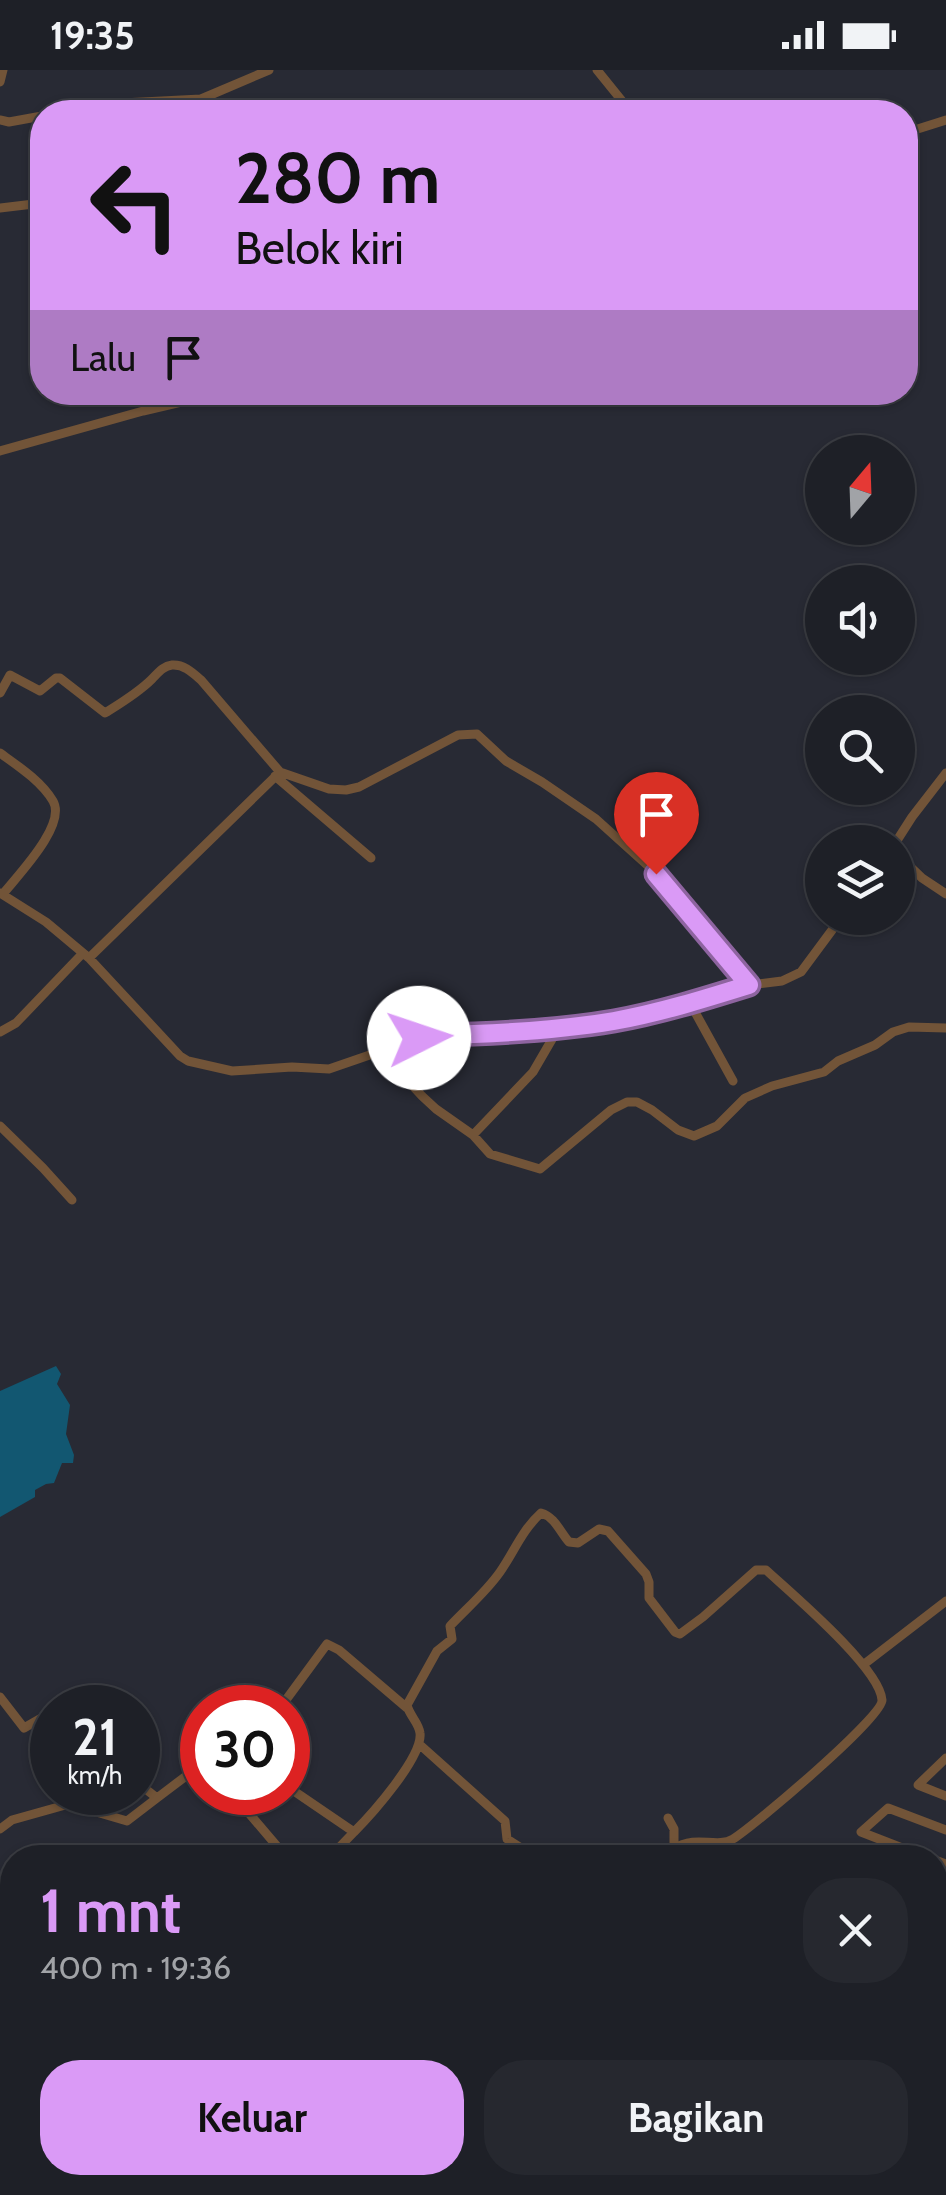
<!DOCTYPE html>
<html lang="id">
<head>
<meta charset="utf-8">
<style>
  :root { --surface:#1e2027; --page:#26282f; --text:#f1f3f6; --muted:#a1a3a7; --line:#3c3e44; --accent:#da9af6 }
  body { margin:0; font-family:Cabin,sans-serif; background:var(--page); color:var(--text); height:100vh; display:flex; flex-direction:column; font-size:38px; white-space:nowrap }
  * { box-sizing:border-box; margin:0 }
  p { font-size:32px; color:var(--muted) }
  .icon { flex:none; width:55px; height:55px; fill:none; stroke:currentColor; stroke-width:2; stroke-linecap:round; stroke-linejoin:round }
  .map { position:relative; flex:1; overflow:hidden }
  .drawer { position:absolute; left:0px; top:1775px; width:948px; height:350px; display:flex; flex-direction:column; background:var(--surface); border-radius:40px 40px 0 0; box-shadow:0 2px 8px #0004,0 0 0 2px var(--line) }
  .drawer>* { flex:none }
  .banner { position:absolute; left:30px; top:30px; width:888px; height:305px; border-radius:40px; box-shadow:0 2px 8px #0004,0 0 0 2px var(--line); background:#da9af6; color:#111; overflow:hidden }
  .needle { width:65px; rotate:19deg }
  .tools { position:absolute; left:805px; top:365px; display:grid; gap:20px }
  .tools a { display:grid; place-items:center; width:110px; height:110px; border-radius:50%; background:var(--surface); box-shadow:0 2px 8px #0004,0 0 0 2px var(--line); font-size:50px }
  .speed { position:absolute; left:30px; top:1615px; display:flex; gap:20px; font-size:50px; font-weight:700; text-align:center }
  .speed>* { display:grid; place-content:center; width:130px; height:130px; border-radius:50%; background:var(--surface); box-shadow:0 2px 8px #0004,0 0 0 2px var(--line); line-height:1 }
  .speed small { font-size:25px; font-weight:400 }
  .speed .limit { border:15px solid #d22; background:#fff; color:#111 }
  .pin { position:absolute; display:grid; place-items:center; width:85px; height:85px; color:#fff; margin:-102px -42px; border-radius:50% 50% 50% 0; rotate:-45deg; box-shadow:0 0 10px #0007 }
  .pin .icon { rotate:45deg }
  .me { position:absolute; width:110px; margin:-55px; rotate:86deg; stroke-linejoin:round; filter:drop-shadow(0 0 8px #0008) }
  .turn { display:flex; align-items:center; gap:35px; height:210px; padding:0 40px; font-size:45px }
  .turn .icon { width:130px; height:130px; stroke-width:2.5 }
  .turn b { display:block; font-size:70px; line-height:85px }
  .then { display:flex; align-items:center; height:95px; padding:0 40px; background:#0003; gap:20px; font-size:38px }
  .round { display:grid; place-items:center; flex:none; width:105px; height:105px; border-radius:40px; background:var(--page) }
  .head { display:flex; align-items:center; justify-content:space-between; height:170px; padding:0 40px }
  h1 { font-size:60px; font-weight:800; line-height:75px; color:var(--accent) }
  .button { display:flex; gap:20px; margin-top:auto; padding:20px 40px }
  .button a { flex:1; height:115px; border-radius:40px; background:var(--accent); color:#111; font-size:40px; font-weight:800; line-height:115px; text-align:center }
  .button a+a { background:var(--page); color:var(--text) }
  .status { display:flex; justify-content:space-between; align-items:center; height:70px; padding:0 50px; background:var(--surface); direction:ltr }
  .status svg { height:28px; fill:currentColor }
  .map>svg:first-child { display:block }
  .water { fill:#125771 }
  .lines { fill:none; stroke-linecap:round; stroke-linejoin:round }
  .minor { stroke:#725438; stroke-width:9 }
  .route-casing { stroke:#8e64a0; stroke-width:25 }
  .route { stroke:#da9af6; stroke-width:18 }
</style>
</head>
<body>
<div class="status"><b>19:35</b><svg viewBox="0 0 49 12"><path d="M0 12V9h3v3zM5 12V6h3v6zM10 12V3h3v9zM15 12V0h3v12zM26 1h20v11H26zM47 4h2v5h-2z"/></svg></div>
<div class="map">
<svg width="946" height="2125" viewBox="0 0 946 2125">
  <rect width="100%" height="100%" fill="#282a34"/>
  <path class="water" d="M56 1296 61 1304 57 1314 70 1335 66 1364 74 1385 73 1393H62L54 1413 46 1414 35 1420V1427L0 1447V1321Z"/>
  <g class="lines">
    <path class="minor" d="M597 0 631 42
      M0 12 3 0
      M53 42 63 36 201 29
      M198 42V33L201 29 269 0
      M0 50 9 52 42 46
      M905 63 946 50
      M0 138 42 133
      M322 322H328
      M0 381 143 341 224 322
      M0 623 10 605 40 621 56 608H60L105 643C121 633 138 623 152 609 158 603 163 596 172 595 184 594 193 603 201 610L280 702 329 719 346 720 359 717 458 665 477 664 506 691 542 712 596 749 657 804 749 915
      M0 683C18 696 41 711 53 731 67 755 18 805 3 824
      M275 706 371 788
      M896 772 912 747 946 703
      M898 785 922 808 946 824
      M0 823 46 852 89 888 180 986 188 991 232 1001 292 997 329 999 419 968 436 965 558 959 615 951 690 933 749 915 782 911 801 902 841 848
      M89 888 280 702
      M690 933 733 1011
      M0 962 16 953 83 883
      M388 980 408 1011 422 1026 436 1039 473 1065 490 1084 540 1099 611 1040 627 1032H637L652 1040 678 1060 694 1066 717 1056 745 1028 772 1016 824 1002 838 991 875 975 893 962 909 957 946 958
      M0 1056 43 1098 72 1130
      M473 1065 533 1002 558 959
      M863 1595 946 1531
      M0 1627 24 1658 45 1646 52 1644
      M280 1638 327 1574 339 1580 407 1638
      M419 1674 505 1751 507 1769 529 1783 533 1788
      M946 1688 918 1715 946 1726
      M138 1713 157 1728 194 1700 202 1701
      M288 1717 354 1762C371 1745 423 1687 420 1663 419 1653 409 1645 407 1635L437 1581 452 1569 450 1556C467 1538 486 1522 500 1502 514 1482 522 1460 541 1443 555 1447 560 1462 569 1472L578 1473 599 1459 608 1461 646 1504 649 1512V1528L675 1562 680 1564 703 1547 756 1500H766C791 1523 880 1598 882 1630 883 1647 754 1756 733 1769 720 1777 702 1769 688 1773 677 1775 671 1781 662 1788
      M231 1722 287 1788
      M246 1739 260 1722
      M668 1748 674 1759V1777
      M0 1759 12 1750 69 1734 127 1751 157 1728
      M329 1788 354 1762
      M832 1788H838
      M928 1788 861 1762 888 1738 946 1760
      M935 1790 946 1794
      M935 1825 946 1829
      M935 1913 946 1918
      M935 1958 946 1962
      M935 1992 946 1997
      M935 2026 946 2031
      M935 2060 946 2064
      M935 2102 946 2074
      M284 2112 289 2125
      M481 2125 484 2112
      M926 2125 931 2112"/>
  </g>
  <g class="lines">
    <defs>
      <path id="route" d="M419 968 436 965C495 964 555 961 614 951 659 943 704 929 749 915L656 804"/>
    </defs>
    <use href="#route" class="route-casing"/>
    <use href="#route" class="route"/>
  </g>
</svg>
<div class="tools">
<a><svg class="needle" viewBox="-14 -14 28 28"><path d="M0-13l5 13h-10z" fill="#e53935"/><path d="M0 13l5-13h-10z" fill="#a1a3a7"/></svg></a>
<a><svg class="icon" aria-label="sound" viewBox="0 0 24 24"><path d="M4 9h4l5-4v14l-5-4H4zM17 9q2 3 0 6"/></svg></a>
<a><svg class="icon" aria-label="search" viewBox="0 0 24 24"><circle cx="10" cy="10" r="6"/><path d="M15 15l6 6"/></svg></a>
<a><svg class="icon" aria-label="layers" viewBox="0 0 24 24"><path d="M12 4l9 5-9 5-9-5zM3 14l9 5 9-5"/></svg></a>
</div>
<div class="speed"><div>21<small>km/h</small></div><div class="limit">30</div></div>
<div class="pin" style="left:656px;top:804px;background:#d93025"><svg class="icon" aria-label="arrive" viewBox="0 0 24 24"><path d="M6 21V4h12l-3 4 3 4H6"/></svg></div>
<svg class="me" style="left:419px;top:968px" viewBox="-20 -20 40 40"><circle r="19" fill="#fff"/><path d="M0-13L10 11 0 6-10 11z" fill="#da9af6"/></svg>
<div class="banner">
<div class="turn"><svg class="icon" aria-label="left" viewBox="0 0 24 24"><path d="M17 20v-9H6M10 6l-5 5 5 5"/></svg><div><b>280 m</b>Belok kiri</div></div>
<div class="then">Lalu<svg class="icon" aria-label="arrive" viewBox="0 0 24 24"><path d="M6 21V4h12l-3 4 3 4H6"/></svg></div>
</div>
<section class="drawer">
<div class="head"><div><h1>1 mnt</h1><p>400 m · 19:36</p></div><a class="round"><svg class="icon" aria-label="close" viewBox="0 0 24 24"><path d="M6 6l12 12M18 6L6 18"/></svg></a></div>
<div class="button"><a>Keluar</a><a>Bagikan</a></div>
</section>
</div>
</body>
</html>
